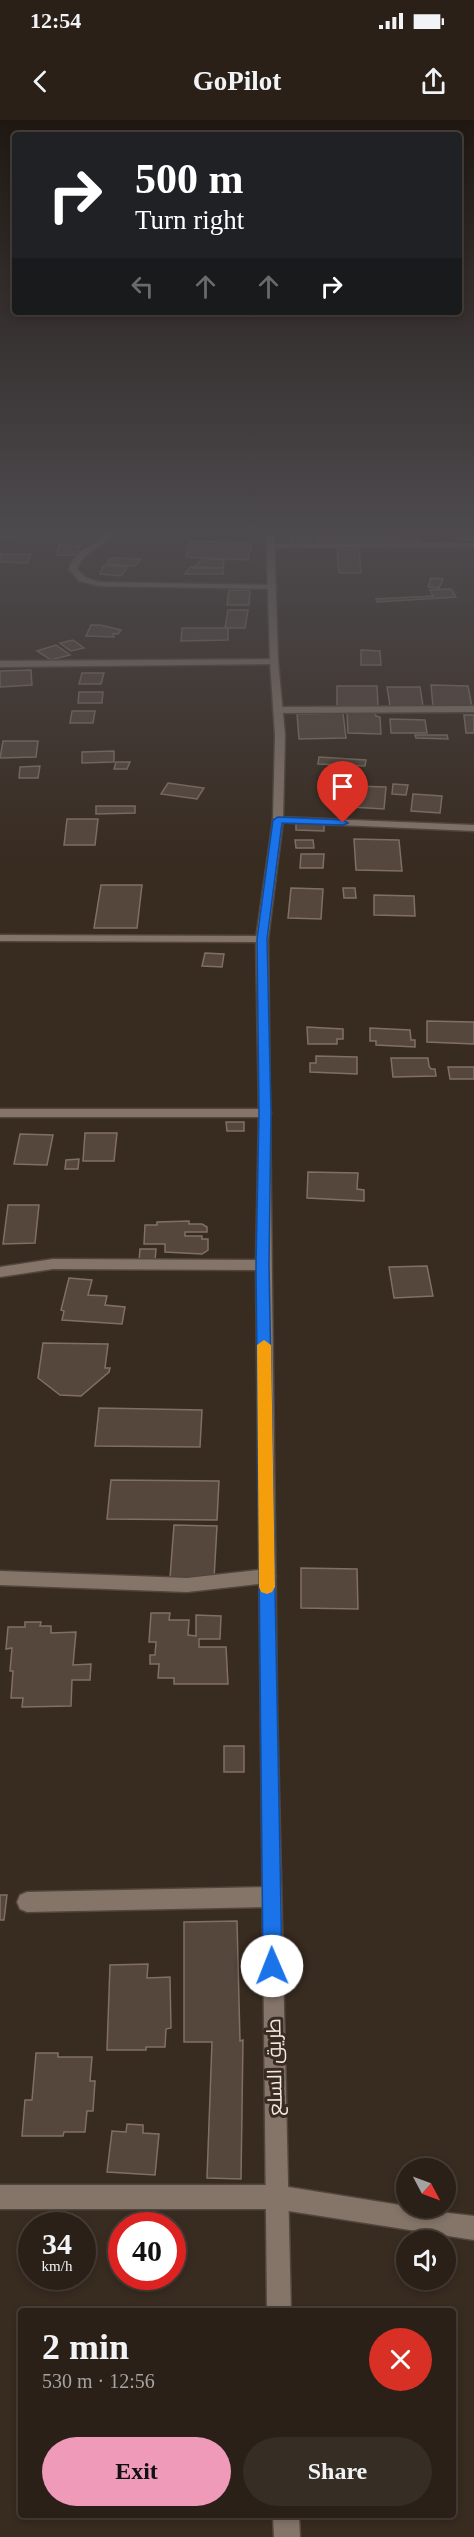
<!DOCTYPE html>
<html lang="en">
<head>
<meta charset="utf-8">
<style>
  :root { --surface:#2a2018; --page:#362d25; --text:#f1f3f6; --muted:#a5a3a2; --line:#463e37; --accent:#ef9ab8 }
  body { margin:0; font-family:"Times New Roman",Cairo,serif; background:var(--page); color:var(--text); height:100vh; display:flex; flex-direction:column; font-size:22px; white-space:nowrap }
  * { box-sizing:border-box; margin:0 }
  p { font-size:20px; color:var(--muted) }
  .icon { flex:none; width:33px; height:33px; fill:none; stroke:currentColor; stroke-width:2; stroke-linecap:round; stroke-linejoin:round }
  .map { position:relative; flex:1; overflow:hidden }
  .details { position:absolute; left:18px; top:2188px; width:438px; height:210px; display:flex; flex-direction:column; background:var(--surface); border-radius:6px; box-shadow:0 3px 9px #0003,0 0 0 2px var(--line) }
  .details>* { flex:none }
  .banner { position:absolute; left:12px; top:12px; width:450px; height:183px; border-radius:6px; box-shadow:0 3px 9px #0003,0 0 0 2px var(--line); background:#202124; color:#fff; overflow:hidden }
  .needle { width:39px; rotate:131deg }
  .controls { position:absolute; left:396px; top:2038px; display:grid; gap:12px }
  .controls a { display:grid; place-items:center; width:60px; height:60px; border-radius:50%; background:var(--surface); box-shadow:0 3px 9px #0003,0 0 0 2px var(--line); font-size:30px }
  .speed { position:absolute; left:18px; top:2092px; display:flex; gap:12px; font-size:30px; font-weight:700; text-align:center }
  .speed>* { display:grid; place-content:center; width:78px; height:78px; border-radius:50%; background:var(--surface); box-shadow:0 3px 9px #0003,0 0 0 2px var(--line); line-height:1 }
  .speed small { font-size:15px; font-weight:400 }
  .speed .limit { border:9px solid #d22; background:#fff; color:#111 }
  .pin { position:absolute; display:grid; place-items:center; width:51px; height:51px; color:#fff; margin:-62px -26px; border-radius:50% 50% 50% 0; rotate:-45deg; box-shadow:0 0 6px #0007 }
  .pin .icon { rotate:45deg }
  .me { position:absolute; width:66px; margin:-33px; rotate:359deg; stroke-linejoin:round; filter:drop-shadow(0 0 4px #0008) }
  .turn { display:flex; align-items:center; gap:21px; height:126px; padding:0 24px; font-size:27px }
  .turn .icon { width:78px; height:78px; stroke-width:2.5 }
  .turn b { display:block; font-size:42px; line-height:51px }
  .lanes { display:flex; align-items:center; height:57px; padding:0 24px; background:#0003; justify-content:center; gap:30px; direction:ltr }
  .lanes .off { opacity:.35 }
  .round { display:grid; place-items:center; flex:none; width:63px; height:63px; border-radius:32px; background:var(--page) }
  .headline { display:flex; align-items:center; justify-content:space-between; height:102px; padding:0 24px }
  h1 { font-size:36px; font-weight:700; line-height:45px }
  .button { display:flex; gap:12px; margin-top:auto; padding:12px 24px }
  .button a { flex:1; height:69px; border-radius:36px; background:var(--accent); color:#111; font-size:24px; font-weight:700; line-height:69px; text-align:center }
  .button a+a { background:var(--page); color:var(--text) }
  .status { display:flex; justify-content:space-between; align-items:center; height:42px; padding:0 30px; background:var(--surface); direction:ltr }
  .status svg { height:16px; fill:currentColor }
  header { display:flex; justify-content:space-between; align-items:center; height:78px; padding:0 24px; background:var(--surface); font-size:27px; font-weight:700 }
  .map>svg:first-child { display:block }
  .building { fill:#55473c; stroke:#807064; stroke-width:1.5 }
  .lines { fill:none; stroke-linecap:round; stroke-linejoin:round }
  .minor-casing { stroke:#51463d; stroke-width:3 }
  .tertiary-casing { stroke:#51463d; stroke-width:3 }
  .minor { fill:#857569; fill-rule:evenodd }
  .tertiary { fill:#857569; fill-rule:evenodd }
  .route { fill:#1a73e8; stroke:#114b97; stroke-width:1.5 }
  .slow { fill:#f59e0b }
  .labels { text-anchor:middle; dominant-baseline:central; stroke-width:6; stroke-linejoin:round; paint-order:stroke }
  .street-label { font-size:20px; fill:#f1e8e1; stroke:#382b20 }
</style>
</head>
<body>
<div class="status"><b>12:54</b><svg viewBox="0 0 49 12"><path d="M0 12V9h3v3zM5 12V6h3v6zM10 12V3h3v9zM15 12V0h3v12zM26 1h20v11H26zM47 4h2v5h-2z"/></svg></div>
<header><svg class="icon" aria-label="back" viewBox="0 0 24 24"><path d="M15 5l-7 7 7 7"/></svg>GoPilot<svg class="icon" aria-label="share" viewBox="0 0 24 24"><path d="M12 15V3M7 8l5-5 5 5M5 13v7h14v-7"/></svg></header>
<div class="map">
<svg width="474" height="2417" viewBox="0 0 474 2417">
  <rect width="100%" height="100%" fill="#382b20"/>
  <path class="building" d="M0 408H16L12 419H0Z
    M70 408H97L96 412 69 413Z
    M231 408H248L247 414H230Z
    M356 408H386L388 424 319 423 318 411H357Z
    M454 408H474V420H456Z
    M292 410H317V424L291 423Z
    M388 410H416L418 421H391Z
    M189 421 251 423 248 440 187 437Z
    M59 425 80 426 77 435H56Z
    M337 430H359L361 453H339Z
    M0 434H31L27 443 0 442Z
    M111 438 141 439 135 446 106 444Z
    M203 438 224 440 223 448H194Z
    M103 446H128L121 456 100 454Z
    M190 447 223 448V454H185Z
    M431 458 443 459 439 468 428 467Z
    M451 469 456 477 377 482 376 479 433 476 430 470Z
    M229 470H250L249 485H227Z
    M228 490H248L245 508H225Z
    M91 505H100L121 510 118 514H113L114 517 86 516Z
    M182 508H228V520L181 521Z
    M73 520 84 528 71 531 60 523Z
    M56 525 70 535 51 540 37 531Z
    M361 530 380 531 381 545H361Z
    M31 550 32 565 0 567V551Z
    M82 553H104L101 564H79Z
    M431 565 468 566 472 587H433Z
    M337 566H377L378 587 337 586Z
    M387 567H420L423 586H390Z
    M79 572H103L102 583H78Z
    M72 591H95L93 603H70Z
    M343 593 346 618 299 619 297 594Z
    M347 593H375L376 596 380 597 381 614 348 613Z
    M464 595H474V613H466Z
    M390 599 425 600 427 613H391Z
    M415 615H447L448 619 416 618Z
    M3 621H38L36 637 0 638Z
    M114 631V642L82 643V632Z
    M319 637 366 640 365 646 318 644Z
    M116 642H130L127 649H114Z
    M40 646 38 658H19L20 647Z
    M168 663 204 668 197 679 161 674Z
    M393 664 408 665 406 675 392 674Z
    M354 666 386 667 384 689 351 687Z
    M413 674 442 676 440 693 411 691Z
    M96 686H135V693L96 694Z
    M67 699H98L95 725H64Z
    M296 702 324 703V711L296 710Z
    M354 719 399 720 402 751 356 750Z
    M295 720H313L314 728H296Z
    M301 734H324L323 748H300Z
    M101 765H142L137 808H94Z
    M291 768 323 769 321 799 288 798Z
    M343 768H355L356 778H344Z
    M374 775 414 776 415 796 374 795Z
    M205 833 224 834 222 847 202 846Z
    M427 901 474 902V924L427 922Z
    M307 907 343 909V919H337V924H308Z
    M370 908 410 910 411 920H415V927L376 925V921H370Z
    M316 936 357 937V954L310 952V943H316Z
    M391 938H428L429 946 431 949H435L436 956 393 957Z
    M448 947H474V959H450Z
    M226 1002H244V1011H227Z
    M85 1013H117L114 1041H83Z
    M20 1014 53 1015 47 1045 14 1044Z
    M79 1039 78 1049H65L66 1040Z
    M308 1052 358 1053 357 1069 364 1070V1081L307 1078Z
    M8 1085H39L35 1123 3 1124Z
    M189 1101V1104H202L207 1107V1112H185V1116H202V1119H208V1130L202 1134 165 1132V1124H144L145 1105H157V1102Z
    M140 1129H156L155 1141H139Z
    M427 1146 433 1176 394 1178 389 1147Z
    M69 1158 92 1160 88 1175 107 1176 105 1185 125 1187 122 1204 62 1200 64 1191 61 1190Z
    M43 1223 108 1224 105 1248H110L109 1252 81 1276 60 1275 38 1258Z
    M99 1288 202 1290 200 1327 95 1326Z
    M111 1360 219 1361 217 1400 107 1399Z
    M174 1405 217 1406 214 1459 170 1458Z
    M301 1448 357 1449 358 1489 301 1488Z
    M151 1493H170L169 1500H189L188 1515 196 1516V1495L221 1496 220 1519H199V1527H226L228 1564H174V1558H158L159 1544H150V1535H155L156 1522H149Z
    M25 1502H41L40 1506H51V1513L76 1512 73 1545 91 1544 90 1560H72L71 1586 22 1587 23 1578H11L13 1551H10L12 1528 6 1529 8 1507H25Z
    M224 1626H244V1652H224Z
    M0 1775H7L4 1800H0Z
    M237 1801 240 1921 243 1920 241 2059 207 2058 212 1922H184V1802Z
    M148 1844 147 1858 170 1857 171 1908 166 1909 165 1927H146V1930H107L110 1845Z
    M36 1933H58V1937H92L90 1961H95L93 1991H87L85 2012H64L63 2016H22L25 1980H32Z
    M127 2004 143 2005V2013L159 2014 155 2055 107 2052 112 2011 126 2012Z"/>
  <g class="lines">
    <defs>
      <path id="minor" d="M109 408H117C108 428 84 428 77 449L85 457 99 462 273 465 277 467 273 469 99 466 79 461 69 449C77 424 100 428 109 408Z
        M474 423V427L271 428 267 426 271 424Z
        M277 539V543L274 544 0 547V541Z
        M474 586V592L278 593 273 590 278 587Z
        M278 697 474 705V711L274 702 273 700Z
        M0 815 262 816 268 819 262 822 0 821Z
        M0 989H265L271 993 265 997H0Z
        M53 1139 263 1140 270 1145 263 1150 53 1149 0 1157V1147Z
        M267 1449 273 1451 276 1456 273 1461 267 1463 187 1472 0 1465V1451L187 1458Z
        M271 1767 278 1770 281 1777 278 1784 271 1787 27 1792 20 1789 17 1782 20 1775 27 1772Z
        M0 2065H276L406 2086V2088L474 2096V2120L276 2089H0Z"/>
      <path id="tertiary" d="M266 408H274L278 541 285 615 283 700 268 819 277 1585 291 2192H267L256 1145 259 993 256 819 273 700 275 615 270 541Z
        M273 2396H299L300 2417H274Z"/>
    </defs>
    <use href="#minor" class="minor-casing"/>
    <use href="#tertiary" class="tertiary-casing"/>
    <use href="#minor" class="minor"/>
    <use href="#tertiary" class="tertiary"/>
  </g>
  <linearGradient id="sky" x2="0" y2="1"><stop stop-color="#1f1812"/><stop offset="0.55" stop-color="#4d4a4e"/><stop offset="1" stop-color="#4d4a4e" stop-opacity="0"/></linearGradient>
  <rect width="474" height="747" fill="url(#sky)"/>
  <path class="route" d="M278 697 343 700 348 703 343 705 282 703 267 819 271 993 269 1145 282 1846 279 1853 272 1855 265 1853 263 1846 256 1145 259 993 257 819 273 700Z"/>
  <path class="slow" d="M264 1220 271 1225 275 1467 272 1472 267 1474 261 1472 259 1467 257 1225Z"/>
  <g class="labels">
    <g class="street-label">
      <text transform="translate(274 1947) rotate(-91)">طريق السلع</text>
    </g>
  </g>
</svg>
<div class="controls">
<a><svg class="needle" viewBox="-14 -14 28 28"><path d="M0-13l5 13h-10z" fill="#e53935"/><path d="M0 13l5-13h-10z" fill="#a5a3a2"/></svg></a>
<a><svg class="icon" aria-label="sound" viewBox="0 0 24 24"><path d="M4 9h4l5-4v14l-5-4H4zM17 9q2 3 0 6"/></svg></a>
</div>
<div class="speed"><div>34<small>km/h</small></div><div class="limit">40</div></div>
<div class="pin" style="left:343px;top:703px;background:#d93025"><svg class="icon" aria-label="arrive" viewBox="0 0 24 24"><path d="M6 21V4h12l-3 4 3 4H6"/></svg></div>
<svg class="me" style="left:272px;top:1846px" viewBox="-20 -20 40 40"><circle r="19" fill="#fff"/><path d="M0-13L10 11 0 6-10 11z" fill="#1a73e8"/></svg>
<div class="banner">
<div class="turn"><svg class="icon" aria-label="right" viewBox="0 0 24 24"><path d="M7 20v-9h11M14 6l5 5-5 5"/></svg><div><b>500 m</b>Turn right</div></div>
<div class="lanes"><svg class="icon off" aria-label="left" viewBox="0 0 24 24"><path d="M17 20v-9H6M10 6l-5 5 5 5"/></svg><svg class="icon off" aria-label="ahead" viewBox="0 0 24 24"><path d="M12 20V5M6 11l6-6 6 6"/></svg><svg class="icon off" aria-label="ahead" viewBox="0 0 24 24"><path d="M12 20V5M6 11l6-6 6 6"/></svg><svg class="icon" aria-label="right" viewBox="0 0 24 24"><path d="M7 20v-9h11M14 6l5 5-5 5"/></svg></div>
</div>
<section class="details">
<div class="headline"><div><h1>2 min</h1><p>530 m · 12:56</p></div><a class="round" style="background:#d93025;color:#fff"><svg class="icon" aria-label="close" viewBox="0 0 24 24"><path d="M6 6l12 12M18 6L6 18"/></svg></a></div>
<div class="button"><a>Exit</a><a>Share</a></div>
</section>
</div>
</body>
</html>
